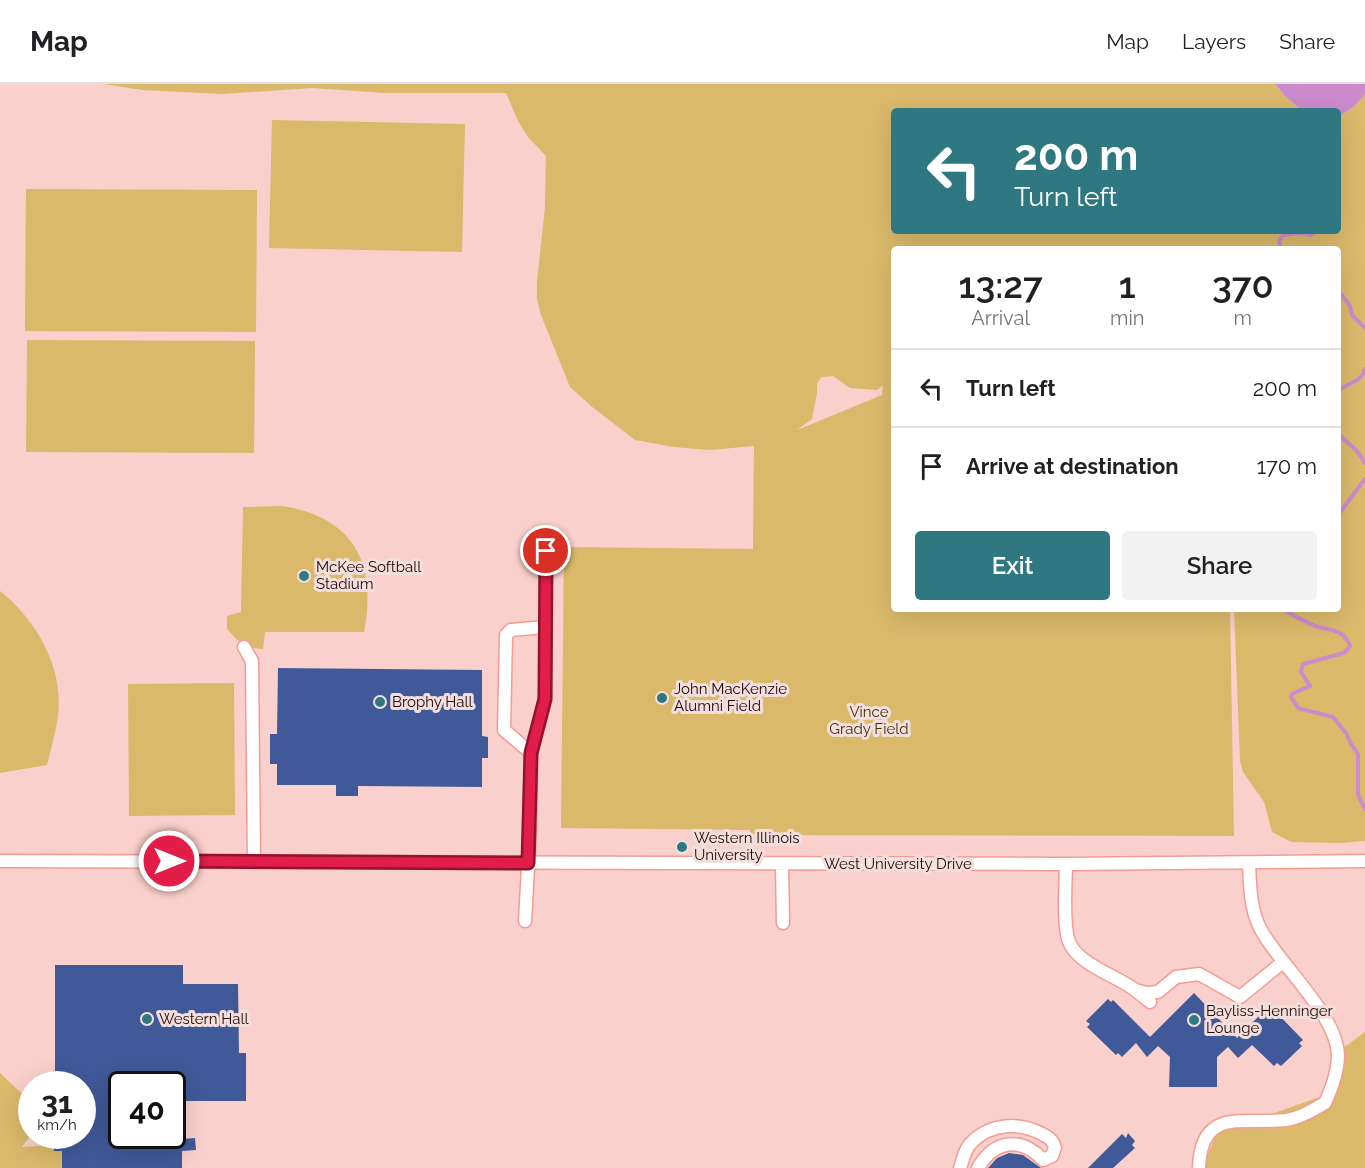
<!DOCTYPE html>
<html lang="en">
<head>
<meta charset="utf-8">
<style>
  :root { --surface:#fff; --page:#f2f2f2; --text:#202124; --muted:#757577; --line:#e0e0e0; --accent:#307881 }
  body { margin:0; font-family:Raleway,sans-serif; background:var(--page); color:var(--text); height:100vh; display:flex; flex-direction:column; font-size:22px; white-space:nowrap }
  * { box-sizing:border-box; margin:0 }
  p { font-size:20px; color:var(--muted) }
  .icon { flex:none; width:33px; height:33px; fill:none; stroke:currentColor; stroke-width:2; stroke-linecap:round; stroke-linejoin:round }
  .map { position:relative; flex:1; overflow:hidden }
  .side { position:absolute; left:891px; top:162px; width:450px; height:366px; display:flex; flex-direction:column; background:var(--surface); border-radius:6px; box-shadow:0 6px 24px #0002 }
  .side>* { flex:none }
  .guide { position:absolute; left:891px; top:24px; width:450px; height:126px; border-radius:6px; box-shadow:0 6px 24px #0002; background:#307881; color:#fff; overflow:hidden }
  .speed { position:absolute; left:18px; top:987px; display:flex; gap:12px; font-size:30px; font-weight:700; text-align:center }
  .speed>* { display:grid; place-content:center; width:78px; height:78px; border-radius:50%; background:var(--surface); box-shadow:0 6px 24px #0002; line-height:1 }
  .speed small { font-size:15px; font-weight:400 }
  .speed .limit { border:3px solid #111; border-radius:9px; background:#fff; color:#111 }
  .pin { position:absolute; display:grid; place-items:center; width:51px; height:51px; color:#fff; margin:-26px; border:3px solid #fff; border-radius:50%; box-shadow:0 2px 6px #0007 }
  .me { position:absolute; width:66px; margin:-33px; rotate:90deg; stroke-linejoin:round; filter:drop-shadow(0 0 4px #0008) }
  .turn { display:flex; align-items:center; gap:21px; height:126px; padding:0 24px; font-size:27px }
  .turn .icon { width:78px; height:78px; stroke-width:2.5 }
  .turn b { display:block; font-size:42px; line-height:51px }
  .eta { display:flex; justify-content:space-evenly; align-items:center; height:102px; text-align:center }
  .eta b { font-size:36px; font-weight:600; line-height:42px }
  .action { display:flex; gap:12px; margin-top:auto; padding:12px 24px }
  .action a { flex:1; height:69px; border-radius:6px; background:var(--accent); color:#fff; font-size:24px; font-weight:600; line-height:69px; text-align:center }
  .action a+a { background:var(--page); color:var(--text) }
  ul { padding:0; list-style:none }
  li { display:flex; align-items:center; gap:18px; height:78px; padding:0 24px; border-top:2px solid var(--line) }
  li div { flex:1 }
  li b { display:block; font-size:22px }
  li em { font-style:normal }
  header { display:flex; align-items:center; gap:36px; box-sizing:border-box; height:84px; padding:0 30px; background:var(--surface); border-bottom:2px solid var(--line) }
  header strong { font-size:28px }
  nav { display:flex; gap:33px; margin-inline-start:auto; font-size:21px }
  .map>svg:first-child { display:block }
  .built { fill:#f9d0cb; fill-rule:evenodd }
  .green { fill:#dbb96b; fill-rule:evenodd }
  .water { fill:#cc8bcd }
  .lines { fill:none; stroke-linecap:round; stroke-linejoin:round }
  .stream { stroke:#cc8bcd; stroke-width:4 }
  .building { fill:#405998; fill-rule:evenodd }
  .minor-casing { stroke:#f49c93; stroke-width:15 }
  .minor { stroke:#fff; stroke-width:12 }
  .route-casing { stroke:#92132f; stroke-width:15 }
  .route { stroke:#e11d48; stroke-width:10 }
  .poi-dot { fill:#307881; stroke:#f2dfdd; stroke-width:2 }
  .labels { text-anchor:middle; dominant-baseline:central; stroke-width:6; stroke-linejoin:round; paint-order:stroke }
  .poi-label { font-size:15px; fill:#240605; stroke:#f2dfdd; text-anchor:start }
  .park-label { font-size:15px; fill:#42320a; stroke:#f2dfdd }
  .street-label { font-size:15px; fill:#240605; stroke:#f2dfdd }
</style>
</head>
<body>
<header>
<strong>Map</strong>
<nav><a>Map</a><a>Layers</a><a>Share</a></nav>
</header>
<div class="map">
<svg width="1365" height="1084" viewBox="0 0 1365 1084">
  <rect width="100%" height="100%" fill="#f2dfdd"/>
  <path class="built" d="M0 0H1317L1345 9 1365 117V1084H0ZM894 27H1338V147H894ZM894 165H1338V525H894ZM32 1000H82V1052H32ZM122 1000H172V1052H122Z"/>
  <path class="green" d="M104 0H1275L1284 11 1302 27H894V147H1338V33L1355 22 1365 10V757L1341 759 1291 758 1272 748 1264 718 1243 688 1240 677 1234 525H1338V165H894V241L892 242 894 243V525H1230L1234 752 750 751V746L561 744 564 463 753 465 754 362 710 366 673 363 635 356 591 322 570 303 541 231 537 215V198L545 123 546 72 528 53 518 37 506 9H385L312 4 223 10 142 6ZM833 292 850 304 877 306 883 301 882 311 797 346 812 335 817 309V299L822 293Z
    M272 36 465 40 462 168 269 164Z
    M26 105 257 106 256 248 25 247Z
    M27 256 255 257 254 369 26 368Z
    M283 422C355 434 377 480 364 548H265L263 565 244 563 227 545V532L241 528 243 423Z
    M0 507C36 536 64 583 58 631 56 648 51 665 47 681L0 689Z
    M234 599 235 731 129 732 128 600Z
    M1365 948V1084H1205V1076L1217 1049 1334 1008 1343 964Z
    M0 989 31 1018V1051L22 1063 54 1061 55 1067H62V1084H0Z"/>
  <path class="water" d="M1275 0H1365V10L1355 22 1338 33V27H1302L1284 11Z"/>
  <g class="lines">
    <path class="stream" d="M1281 165 1279 157 1283 151 1302 149 1310 151 1317 147
      M1338 209 1341 210 1350 222 1352 231 1365 244
      M1338 307C1347 299 1362 298 1365 285
      M1338 350 1357 367 1365 379
      M1338 431 1365 395
      M1284 525C1288 529 1313 542 1319 543 1332 546 1345 547 1350 562L1344 569 1303 580 1301 588 1310 602 1292 610 1291 613 1298 624 1333 633 1346 649 1351 660 1358 670V711L1365 725"/>
  </g>
  <path class="building" d="M278 584 482 586V652L488 653V674H482V703L358 702V712H336V701H277V680H270V650H277Z
    M55 881H183V900H238L239 969H246V1017H181L182 1055 195 1054 196 1066 182 1067V1084H62V1067H54V1056H62V1052H82V1000H55ZM122 1000H172V1052H122Z
    M1194 909 1237 954 1266 925 1270 928 1273 925 1303 956 1299 959 1302 962 1281 982 1277 979 1274 982 1252 961 1238 974 1228 963 1217 973V1003H1169L1170 973 1158 962 1147 973 1136 959 1122 973 1118 969 1116 971 1087 943 1090 940 1086 937 1108 915 1111 918 1113 916 1150 953Z
    M1128 1049 1135 1057 1132 1061 1135 1064 1113 1084H1088L1122 1050 1126 1054Z
    M1009 1069 1023 1071 1041 1084H988L997 1074Z"/>
  <g class="lines">
    <defs>
      <path id="minor" d="M244 563 252 577 254 778
        M531 669 504 646 506 551 511 546 545 543
        M0 777 1066 780 1365 777
        M782 780 783 839
        M1066 780C1066 798 1062 845 1070 860 1080 880 1113 891 1131 903 1138 908 1144 913 1150 918
        M525 837 530 747 531 669 545 615 546 467
        M1135 906 1147 909 1158 908 1176 893 1199 890 1240 913 1283 878
        M960 1084C963 1076 965 1064 972 1058 991 1039 1019 1038 1042 1050 1049 1054 1052 1055 1055 1063L1052 1072 1043 1076C1021 1052 994 1056 978 1084
        M1199 1084C1201 1022 1244 1041 1286 1036 1300 1034 1313 1026 1325 1019 1332 1004 1338 988 1338 971 1337 931 1280 881 1261 846 1250 826 1250 801 1249 779"/>
    </defs>
    <use href="#minor" class="minor-casing"/>
    <use href="#minor" class="minor"/>
  </g>
  <g class="lines">
    <defs>
      <path id="route" d="M169 777 528 779 531 669 545 615 546 467"/>
    </defs>
    <use href="#route" class="route-casing"/>
    <use href="#route" class="route"/>
  </g>
  <g class="poi-dot">
    <circle cx="304" cy="492" r="6"/>
    <circle cx="662" cy="614" r="6"/>
    <circle cx="380" cy="618" r="6"/>
    <circle cx="682" cy="763" r="6"/>
    <circle cx="147" cy="935" r="6"/>
    <circle cx="1194" cy="936" r="6"/>
  </g>
  <g class="labels">
    <g class="poi-label">
      <text x="316" y="483">McKee Softball<tspan x="316" dy="17">Stadium</tspan></text>
      <text x="674" y="605">John MacKenzie<tspan x="674" dy="17">Alumni Field</tspan></text>
      <text x="392" y="618">Brophy Hall</text>
      <text x="694" y="754">Western Illinois<tspan x="694" dy="17">University</tspan></text>
      <text x="1206" y="927">Bayliss-Henninger<tspan x="1206" dy="17">Lounge</tspan></text>
      <text x="159" y="935">Western Hall</text>
    </g>
    <g class="park-label">
      <text x="869" y="628">Vince<tspan x="869" dy="17">Grady Field</tspan></text>
    </g>
    <g class="street-label">
      <text x="898" y="780">West University Drive</text>
    </g>
  </g>
</svg>
<div class="speed"><div>31<small>km/h</small></div><div class="limit">40</div></div>
<div class="pin" style="left:546px;top:467px;background:#d93025"><svg class="icon" aria-label="arrive" viewBox="0 0 24 24"><path d="M6 21V4h12l-3 4 3 4H6"/></svg></div>
<svg class="me" style="left:169px;top:777px" viewBox="-20 -20 40 40"><circle r="17" fill="#e11d48" stroke="#fff" stroke-width="3"/><path d="M0-11L8 9 0 5-8 9z" fill="#fff"/></svg>
<div class="guide">
<div class="turn"><svg class="icon" aria-label="left" viewBox="0 0 24 24"><path d="M17 20v-9H6M10 6l-5 5 5 5"/></svg><div><b>200 m</b>Turn left</div></div>
</div>
<section class="side">
<div class="eta">
<div><b>13:27</b><p>Arrival</p></div>
<div><b>1</b><p>min</p></div>
<div><b>370</b><p>m</p></div>
</div>
<ul>
<li><svg class="icon" aria-label="left" viewBox="0 0 24 24"><path d="M17 20v-9H6M10 6l-5 5 5 5"/></svg><div><b>Turn left</b></div><em>200 m</em></li>
<li><svg class="icon" aria-label="arrive" viewBox="0 0 24 24"><path d="M6 21V4h12l-3 4 3 4H6"/></svg><div><b>Arrive at destination</b></div><em>170 m</em></li>
</ul>
<div class="action"><a>Exit</a><a>Share</a></div>
</section>
</div>
</body>
</html>
